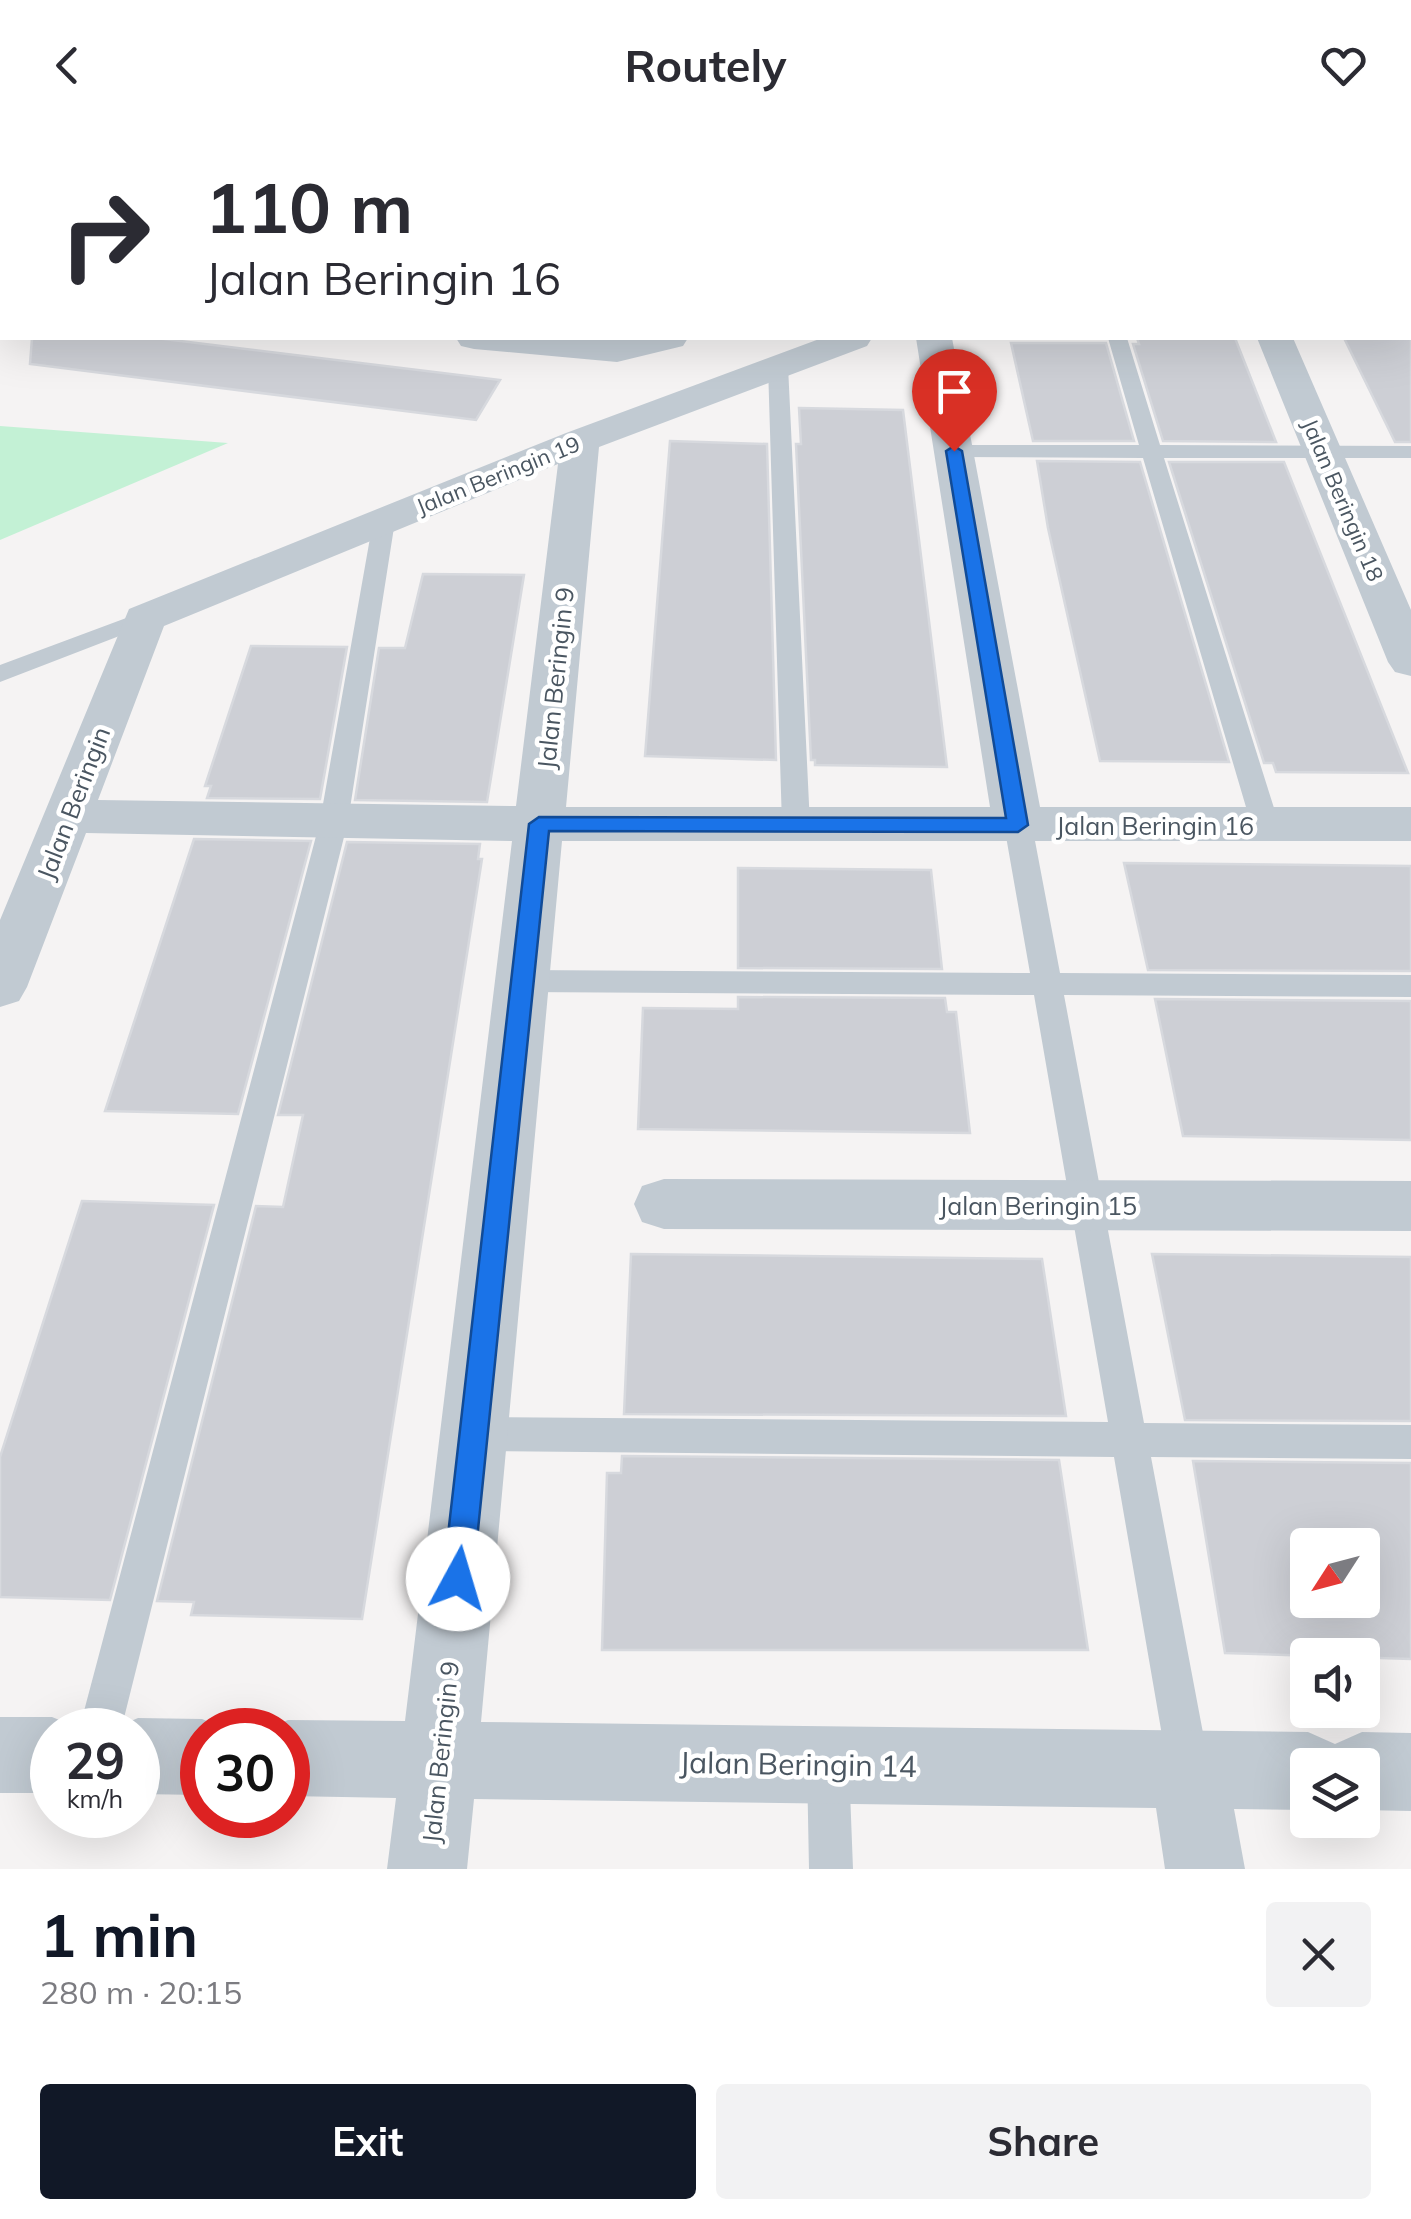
<!DOCTYPE html>
<html lang="en">
<head>
<meta charset="utf-8">
<style>
  :root { --surface:#fff; --page:#f2f2f3; --text:#2b2b33; --muted:#7c7c81; --accent:#111827 }
  body { margin:0; font-family:Mulish,sans-serif; background:var(--page); color:var(--text); height:100vh; display:flex; flex-direction:column; font-size:38px; white-space:nowrap }
  * { box-sizing:border-box; margin:0 }
  p { font-size:32px; color:var(--muted) }
  .icon { flex:none; width:55px; height:55px; fill:none; stroke:currentColor; stroke-width:2; stroke-linecap:round; stroke-linejoin:round }
  .map { position:relative; height:1739px; overflow:hidden }
  .panel { display:flex; flex-direction:column; background:var(--surface); flex:1 }
  .panel>* { flex:none }
  .banner { position:absolute; left:0px; top:0px; width:1412px; height:210px; box-shadow:0 10px 40px #0002; background:#fff; color:var(--text); overflow:hidden }
  .needle { width:65px; rotate:234deg }
  .fabs { position:absolute; left:1290px; top:1398px; display:grid; gap:20px }
  .fabs a { display:grid; place-items:center; width:90px; height:90px; border-radius:10px; background:var(--surface); box-shadow:0 10px 40px #0002; font-size:50px }
  .speed { position:absolute; left:30px; top:1578px; display:flex; gap:20px; font-size:50px; font-weight:700; text-align:center }
  .speed>* { display:grid; place-content:center; width:130px; height:130px; border-radius:50%; background:var(--surface); box-shadow:0 10px 40px #0002; line-height:1 }
  .speed small { font-size:25px; font-weight:400 }
  .speed .limit { border:15px solid #d22; background:#fff; color:#111 }
  .pin { position:absolute; display:grid; place-items:center; width:85px; height:85px; color:#fff; margin:-102px -42px; border-radius:50% 50% 50% 0; rotate:-45deg; box-shadow:0 0 10px #0007 }
  .pin .icon { rotate:45deg }
  .me { position:absolute; width:110px; margin:-55px; rotate:6deg; stroke-linejoin:round; filter:drop-shadow(0 0 8px #0008) }
  .turn { display:flex; align-items:center; gap:35px; height:210px; padding:0 40px; font-size:45px }
  .turn .icon { width:130px; height:130px; stroke-width:2.5 }
  .turn b { display:block; font-size:70px; line-height:85px }
  .round { display:grid; place-items:center; flex:none; width:105px; height:105px; border-radius:10px; background:var(--page) }
  .summary { display:flex; align-items:center; justify-content:space-between; height:170px; padding:0 40px }
  h1 { font-size:60px; font-weight:700; line-height:75px; color:var(--accent) }
  .button { display:flex; gap:20px; margin-top:auto; padding:20px 40px }
  .button a { flex:1; height:115px; border-radius:10px; background:var(--accent); color:#fff; font-size:40px; font-weight:700; line-height:115px; text-align:center }
  .button a+a { background:var(--page); color:var(--text) }
  header { display:flex; justify-content:space-between; align-items:center; height:130px; padding:0 40px; background:var(--surface); font-size:45px; font-weight:700 }
  .map>svg:first-child { display:block }
  .green { fill:#c3f1d5 }
  .building { fill:#cdcfd5; stroke:#d7d9de; stroke-width:2.5; fill-rule:evenodd }
  .lines { fill:none; stroke-linecap:round; stroke-linejoin:round }
  .lane { fill:#c1cad2; fill-rule:evenodd }
  .street { fill:#c1cad2; fill-rule:evenodd }
  .route { fill:#1a73e8; stroke:#114b97; stroke-width:2.5 }
  .labels { text-anchor:middle; dominant-baseline:central; stroke-width:9; stroke-linejoin:round; paint-order:stroke }
  .far-street-label { font-size:22px; fill:#4a5661; stroke:#fff }
  .street-label { font-size:25px; fill:#4a5661; stroke:#fff }
  .near-street-label { font-size:30px; fill:#4a5661; stroke:#fff }
</style>
</head>
<body>
<header><svg class="icon" aria-label="back" viewBox="0 0 24 24"><path d="M15 5l-7 7 7 7"/></svg>Routely<svg class="icon" aria-label="heart" viewBox="0 0 24 24"><path d="M12 20l-8-8c-3-5 5-10 8-4 3-6 11-1 8 4z"/></svg></header>
<div class="map">
<svg width="1411" height="1739" viewBox="0 0 1411 1739">
  <rect width="100%" height="100%" fill="#f5f3f3"/>
  <path class="green" d="M0 296 228 313 0 410Z"/>
  <path class="building" d="M32 208H156L500 250 476 290 30 234Z
    M1137 208H1235L1276 312 1163 311 1133 214H1139Z
    M1344 208H1411V312H1395Z
    M1011 213H1106L1134 311H1033Z
    M799 278 903 280 947 637 815 635V630H811L796 314H801Z
    M670 311 767 314 776 630 645 626Z
    M1037 331 1140 332 1229 632 1100 631 1048 398Z
    M1169 332H1284L1408 643 1276 642 1273 633H1264Z
    M423 444 524 445 487 672 355 670 379 518H405Z
    M251 516 347 517 320 669 207 668 211 656H205Z
    M194 709 311 711 238 984 105 981Z
    M347 712 480 714 478 729H482L362 1489 191 1485 194 1472 157 1471 256 1076 283 1077 303 985H278Z
    M1124 733 1411 736V841L1148 840Z
    M738 738 931 740 942 839 738 838Z
    M738 867 945 868 947 882H956L970 1003 638 999 643 878 738 879Z
    M1155 869 1411 871V1010L1183 1006Z
    M82 1071 214 1075 110 1470 0 1467V1327Z
    M631 1124 1042 1129 1066 1286 624 1284Z
    M1152 1124 1411 1127V1291L1185 1290Z
    M622 1326 1059 1330 1088 1520H602L607 1343H621Z
    M1193 1331 1411 1333V1529L1225 1523ZM1308 1415H1362V1470H1308Z"/>
  <g class="lines">
    <path class="lane" d="M1179 0H1195L1196 2H1180Z
      M1410 125 1411 126V138L1410 137Z
      M2 165V178L0 179V166Z
      M1108 208H1127L1160 315 1411 316V328H1164L1279 694 1275 701H1255L1251 694 1143 328 954 327 943 321 954 315H1139Z
      M778 230 788 236 810 695 806 702H786L782 695 768 236Z
      M384 384 395 391 348 691 121 1600H79L320 691 373 391Z
      M145 481 153 483 157 488 153 493 0 552V535Z
      M1018 686 1028 688 1032 695 1060 843 1411 845V867L1064 865 1144 1293 1411 1295V1329L1151 1327 1210 1640 1204 1655 1189 1661 1174 1655 1168 1640 1114 1327 474 1321 461 1316 456 1304 461 1292 474 1287 1108 1292 1034 865 522 862 511 859 507 851 511 843 522 840 1030 843 1004 695 1008 688Z
      M828 1614 843 1620 849 1635 853 1739H809L807 1635 813 1620Z"/>
    <path class="street" d="M837 0H895L896 2H839Z
      M1113 0H1143V2H1113Z
      M0 19H2V38H0Z
      M1410 22H1411V40H1410Z
      M0 145H2V166H0Z
      M456 208H688L683 216 617 232 474 219 461 216Z
      M822 208H872L867 216 599 317 566 677H990L916 208H952L1040 677H1411V711H562L481 1592 1308 1602 1335 1614 1362 1602 1411 1603V1681L1362 1680V1635H1308V1680L1234 1679 1245 1739H1165L1156 1678 474 1669 467 1739H387L396 1668 288 1666V1600H263L288 1590 405 1591 512 711 86 703 27 857 19 871 0 877V790L129 479 566 303ZM558 334 516 676 98 670 164 496Z
      M1257 208H1293L1411 480V546L1395 542 1388 532Z
      M664 1049 1411 1051V1101L664 1099 642 1092 634 1074 642 1056Z
      M0 1587H52L79 1598 52 1600V1663H0Z
      M138 1588 202 1589 229 1600H202V1665L138 1664V1600H110Z"/>
  </g>
  <path class="route" d="M954 316 962 321 1028 695 1018 702 549 701 473 1449 468 1459 458 1464 448 1459 443 1449 529 694 539 687 1006 688 946 321Z"/>
  <g class="labels">
    <g class="far-street-label">
      <text transform="translate(498 345) rotate(-22)">Jalan Beringin 19</text>
      <text transform="translate(1343 370) rotate(67)">Jalan Beringin 18</text>
    </g>
    <g class="street-label">
      <text transform="translate(555 548) rotate(-84)">Jalan Beringin 9</text>
      <text transform="translate(73 673) rotate(-69)">Jalan Beringin</text>
      <text x="1155" y="695">Jalan Beringin 16</text>
      <text x="1038" y="1075">Jalan Beringin 15</text>
      <text transform="translate(440 1622) rotate(-84)">Jalan Beringin 9</text>
    </g>
    <g class="near-street-label">
      <text transform="translate(798 1634) rotate(1)">Jalan Beringin 14</text>
    </g>
  </g>
</svg>
<div class="fabs">
<a><svg class="needle" viewBox="-14 -14 28 28"><path d="M0-13l5 13h-10z" fill="#e53935"/><path d="M0 13l5-13h-10z" fill="#7c7c81"/></svg></a>
<a><svg class="icon" aria-label="sound" viewBox="0 0 24 24"><path d="M4 9h4l5-4v14l-5-4H4zM17 9q2 3 0 6"/></svg></a>
<a><svg class="icon" aria-label="layers" viewBox="0 0 24 24"><path d="M12 4l9 5-9 5-9-5zM3 14l9 5 9-5"/></svg></a>
</div>
<div class="speed"><div>29<small>km/h</small></div><div class="limit">30</div></div>
<div class="pin" style="left:954px;top:321px;background:#d93025"><svg class="icon" aria-label="arrive" viewBox="0 0 24 24"><path d="M6 21V4h12l-3 4 3 4H6"/></svg></div>
<svg class="me" style="left:458px;top:1449px" viewBox="-20 -20 40 40"><circle r="19" fill="#fff"/><path d="M0-13L10 11 0 6-10 11z" fill="#1a73e8"/></svg>
<div class="banner">
<div class="turn"><svg class="icon" aria-label="right" viewBox="0 0 24 24"><path d="M7 20v-9h11M14 6l5 5-5 5"/></svg><div><b>110 m</b>Jalan Beringin 16</div></div>
</div>
</div>
<section class="panel">
<div class="summary"><div><h1>1 min</h1><p>280 m · 20:15</p></div><a class="round"><svg class="icon" aria-label="close" viewBox="0 0 24 24"><path d="M6 6l12 12M18 6L6 18"/></svg></a></div>
<div class="button"><a>Exit</a><a>Share</a></div>
</section>
</body>
</html>
